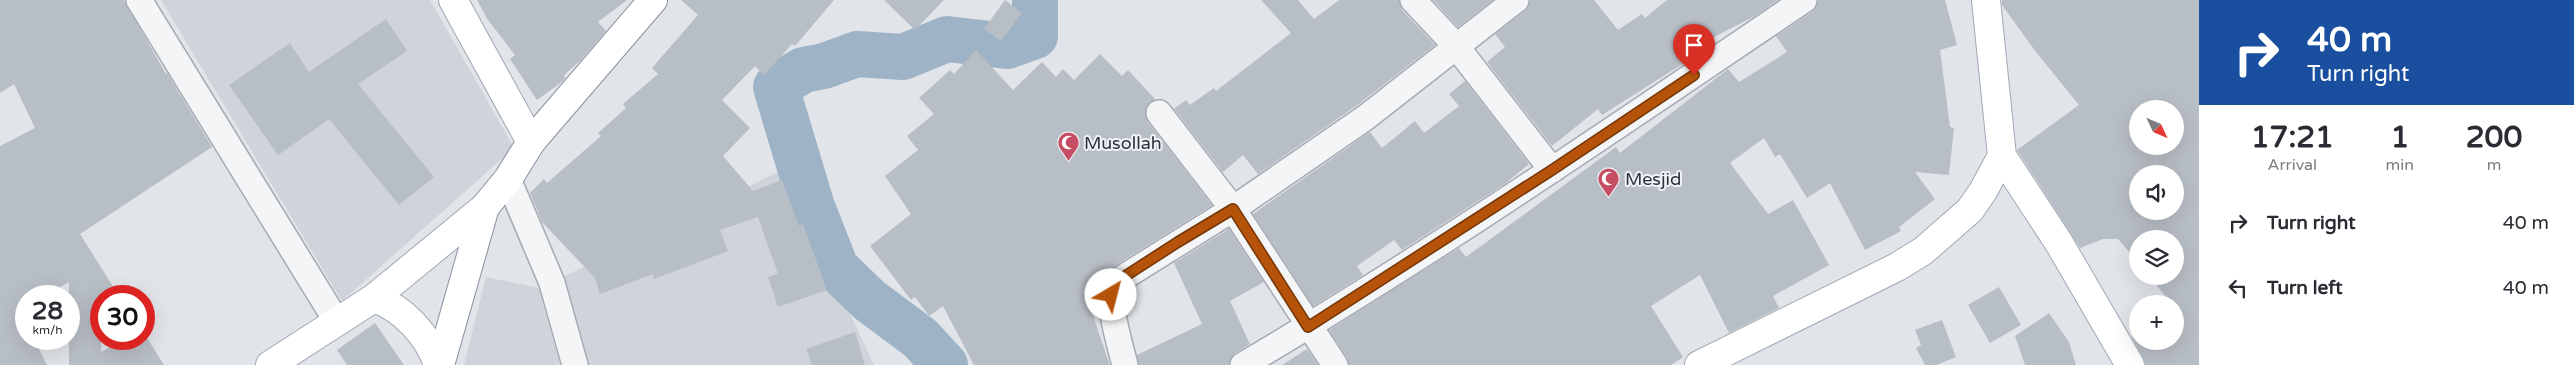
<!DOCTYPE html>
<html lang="en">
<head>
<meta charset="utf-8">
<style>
  :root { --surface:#fff; --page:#f7f7f7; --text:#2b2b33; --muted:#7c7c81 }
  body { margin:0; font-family:"Varela Round",sans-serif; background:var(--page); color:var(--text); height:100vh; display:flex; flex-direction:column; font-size:19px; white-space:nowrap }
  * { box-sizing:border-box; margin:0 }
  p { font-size:16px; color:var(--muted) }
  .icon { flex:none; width:28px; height:28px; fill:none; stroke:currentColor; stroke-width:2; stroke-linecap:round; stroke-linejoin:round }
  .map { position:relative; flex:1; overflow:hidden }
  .drawer { display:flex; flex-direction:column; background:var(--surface); width:375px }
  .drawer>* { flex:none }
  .banner { background:#1a4fa0; color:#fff; overflow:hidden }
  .needle { width:32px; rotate:134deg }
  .buttons { position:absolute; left:2129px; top:100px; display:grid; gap:10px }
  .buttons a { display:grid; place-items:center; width:55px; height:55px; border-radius:50%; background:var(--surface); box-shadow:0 5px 20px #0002; font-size:25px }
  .speed { position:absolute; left:15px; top:285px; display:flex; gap:10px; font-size:25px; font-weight:700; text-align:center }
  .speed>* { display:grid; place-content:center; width:65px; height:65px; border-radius:50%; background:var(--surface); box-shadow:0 5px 20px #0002; line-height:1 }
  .speed small { font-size:12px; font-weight:400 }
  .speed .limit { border:8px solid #d22; background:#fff; color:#111 }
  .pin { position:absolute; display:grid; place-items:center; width:42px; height:42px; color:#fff; margin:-51px -21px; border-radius:50% 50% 50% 0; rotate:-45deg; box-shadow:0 0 5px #0007 }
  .pin .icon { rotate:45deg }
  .me { position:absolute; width:55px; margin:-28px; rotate:37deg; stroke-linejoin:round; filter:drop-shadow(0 0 4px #0008) }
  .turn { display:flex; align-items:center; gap:18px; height:105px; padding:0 25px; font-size:22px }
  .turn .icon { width:65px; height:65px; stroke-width:2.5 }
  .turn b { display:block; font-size:35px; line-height:42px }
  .eta { display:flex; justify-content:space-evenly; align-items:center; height:85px; text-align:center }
  .eta b { font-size:30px; font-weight:700; line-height:35px }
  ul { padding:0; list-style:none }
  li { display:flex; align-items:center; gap:15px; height:65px; padding:0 25px }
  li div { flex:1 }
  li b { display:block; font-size:19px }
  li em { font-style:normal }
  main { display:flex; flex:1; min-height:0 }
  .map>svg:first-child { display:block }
  .built { fill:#cfd3da }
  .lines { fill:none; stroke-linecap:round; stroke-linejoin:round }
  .river { stroke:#9eb3c6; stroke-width:46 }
  .building { fill:#b8bec5; fill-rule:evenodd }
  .minor-casing { stroke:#a6abb3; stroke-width:28 }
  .major-casing { stroke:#a1a9b4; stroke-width:30 }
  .highway-casing { stroke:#89929e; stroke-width:30 }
  .minor { stroke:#f3f5f7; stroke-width:25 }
  .major { stroke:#fff; stroke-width:28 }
  .highway { stroke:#fff; stroke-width:28 }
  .route-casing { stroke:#753606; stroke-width:12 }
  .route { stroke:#b45309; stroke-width:9 }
  .labels { text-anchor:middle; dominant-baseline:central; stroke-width:4; stroke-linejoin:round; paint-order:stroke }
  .poi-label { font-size:18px; fill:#2a333f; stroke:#f0f3f6; text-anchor:start }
</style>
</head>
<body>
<main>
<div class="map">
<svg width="2199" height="365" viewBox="0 0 2199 365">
  <rect width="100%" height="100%" fill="#e1e4e9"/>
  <path class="built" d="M161 0H430L514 148 342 301Z
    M782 170 874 365H585L559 279Z
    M486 277 539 288 560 365H464Z"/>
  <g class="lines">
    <path class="river" d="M945 365 920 338 869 300 836 268 812 207 776 87 803 70 824 66 857 54 903 57 947 39 1007 46 1035 36V0"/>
  </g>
  <path class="building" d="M0 0H124L166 74 167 73 212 147 80 234 119 296H101V352L125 339H144V333L164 365H69V282L45 296H26V339H34L47 365H0V146L35 128 14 84 0 93Z
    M477 0H627L598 22 606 31 581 60 564 75 565 78 563 81 537 100 510 59 515 55 488 20Z
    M681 0H834L795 46 792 44 764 75 755 66 722 100 750 128 723 156 753 191 782 180 799 226 803 224 827 290 778 307 768 277 778 274 758 217 720 230 728 251 654 279 653 274 600 294 595 278 542 222 530 193 544 179 547 183 601 136 598 133 626 108 623 104 658 74 652 68 698 15Z
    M884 0H944L915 30Z
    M1005 0 1022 13 1001 41 984 29Z
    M1261 0H1298L1314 19 1339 0H1399L1402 10 1435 45 1356 106 1258 174 1243 155 1223 172 1174 109 1186 100 1190 105 1214 88 1216 91 1291 33Z
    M1433 0H1493L1458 27Z
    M1530 0H1594L1618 30 1642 14 1645 18 1667 0H1778L1755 16 1710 39 1714 44 1602 115 1598 109 1552 146 1487 62 1505 47 1495 34 1525 11Z
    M1818 0H1945L1957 45 1940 50 1950 127 1954 128 1949 175 1915 172 1935 199 1899 227 1901 231 1865 250 1830 183 1807 198 1780 154 1775 157 1764 138 1730 163 1768 214 1793 200 1829 265 1773 296 1779 308 1729 333 1700 275 1651 306 1683 357 1671 365H1349L1347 357 1329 330 1459 248 1466 257 1616 147 1620 153 1728 69 1739 82 1787 52 1776 36 1812 12Z
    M2002 0H2199V365H2146L2132 337 2138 334V341H2175V315L2179 313 2175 304H2172L2149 276H2175V239H2138V262L2118 239H2103L2080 248 2017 150 2079 105 2036 52 2002 5ZM2138 109H2175V146H2138ZM2138 174H2175V211H2138Z
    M386 19 407 51 358 84 434 177 399 205 329 119 278 155 229 85 290 43 309 72Z
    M976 50 1013 90 1042 62 1056 77 1063 69 1074 80 1100 54 1122 76 1128 70 1155 99 1146 108 1148 122 1212 205 1108 270 1099 284 1084 290 1110 365H974L943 306 929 316 915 297 911 300 870 246 911 214 885 176 918 150 907 136 934 114 919 98 950 70 954 74Z
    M1465 81 1529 164 1506 183 1402 250 1394 240 1357 266 1363 275 1313 306 1253 214 1370 132 1382 148 1415 121 1424 133 1459 106 1449 94Z
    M1229 229 1264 282 1230 301 1250 344 1235 353 1229 365H1139L1137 355 1202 324 1174 263Z
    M1999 287 2021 325 1990 343 1968 305Z
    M2049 313 2069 342 2076 365H2025L2015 336Z
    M1942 320 1956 357 1936 365H1925L1916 348 1921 345 1915 330Z
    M375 323 404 365H347L337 350Z
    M855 332 865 365H812L806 349Z
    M1307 349 1318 365H1282Z"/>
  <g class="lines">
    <defs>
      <path id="minor" d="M139 0 337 322
        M1413 0 1456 46 1552 170
        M1159 113 1233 209 1335 365
        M508 179 552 283 575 365
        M1125 365C1121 348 1104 296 1116 282L1233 209 1365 118 1516 0
        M1243 365C1435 252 1619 125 1804 0"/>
      <path id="major" d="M453 0 531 142
        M2002 156 2059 243 2130 365
        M374 298C403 308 429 336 438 365
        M270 365 374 298 485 207
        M1699 365 1897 267 1923 251 1970 210 1983 191 2002 156 1986 0"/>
      <path id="highway" d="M440 365 485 207 508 179 531 142 653 0"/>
    </defs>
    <use href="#minor" class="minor-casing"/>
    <use href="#major" class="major-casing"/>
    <use href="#highway" class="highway-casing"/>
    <use href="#minor" class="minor"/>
    <use href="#major" class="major"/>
    <use href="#highway" class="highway"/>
  </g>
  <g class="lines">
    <defs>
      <path id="route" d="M1111 295 1116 282 1178 242 1233 209 1308 327 1552 170 1694 75"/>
    </defs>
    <use href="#route" class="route-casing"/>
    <use href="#route" class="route"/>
  </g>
  <defs>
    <symbol id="mosque-pin" viewBox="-11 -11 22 30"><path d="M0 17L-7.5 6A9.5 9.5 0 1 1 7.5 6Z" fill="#c64e64" stroke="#f0f3f6"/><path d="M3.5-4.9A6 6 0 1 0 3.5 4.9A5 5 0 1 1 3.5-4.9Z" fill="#fff"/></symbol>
  </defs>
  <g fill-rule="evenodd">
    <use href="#mosque-pin" x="1056" y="130" width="25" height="34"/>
    <use href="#mosque-pin" x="1596" y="166" width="25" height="34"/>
  </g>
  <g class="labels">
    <g class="poi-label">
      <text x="1084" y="143">Musollah</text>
      <text x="1625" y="179">Mesjid</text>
    </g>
  </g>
</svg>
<div class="buttons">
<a><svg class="needle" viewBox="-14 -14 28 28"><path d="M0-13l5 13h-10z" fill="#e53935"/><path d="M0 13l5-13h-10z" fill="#7c7c81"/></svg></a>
<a><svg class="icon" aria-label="sound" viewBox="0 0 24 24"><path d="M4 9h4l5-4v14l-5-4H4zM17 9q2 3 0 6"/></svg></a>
<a><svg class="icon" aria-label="layers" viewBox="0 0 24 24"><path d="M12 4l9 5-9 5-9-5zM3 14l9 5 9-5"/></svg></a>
<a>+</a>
</div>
<div class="speed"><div>28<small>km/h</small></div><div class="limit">30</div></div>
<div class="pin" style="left:1694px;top:75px;background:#d93025"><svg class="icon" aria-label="arrive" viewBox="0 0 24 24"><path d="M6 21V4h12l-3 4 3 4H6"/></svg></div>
<svg class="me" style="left:1111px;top:295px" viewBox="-20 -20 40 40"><circle r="19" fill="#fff"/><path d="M0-13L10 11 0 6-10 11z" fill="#b45309"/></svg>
</div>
<section class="drawer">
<div class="banner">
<div class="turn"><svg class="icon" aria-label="right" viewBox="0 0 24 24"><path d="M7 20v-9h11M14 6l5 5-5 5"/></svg><div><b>40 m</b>Turn right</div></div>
</div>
<div class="eta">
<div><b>17:21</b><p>Arrival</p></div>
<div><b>1</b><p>min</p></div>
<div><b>200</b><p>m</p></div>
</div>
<ul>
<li><svg class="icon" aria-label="right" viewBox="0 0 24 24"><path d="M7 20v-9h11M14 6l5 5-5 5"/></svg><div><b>Turn right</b></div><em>40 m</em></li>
<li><svg class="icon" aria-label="left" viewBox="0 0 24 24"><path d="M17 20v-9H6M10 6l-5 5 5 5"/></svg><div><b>Turn left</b></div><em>40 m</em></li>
</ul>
</section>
</main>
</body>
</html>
